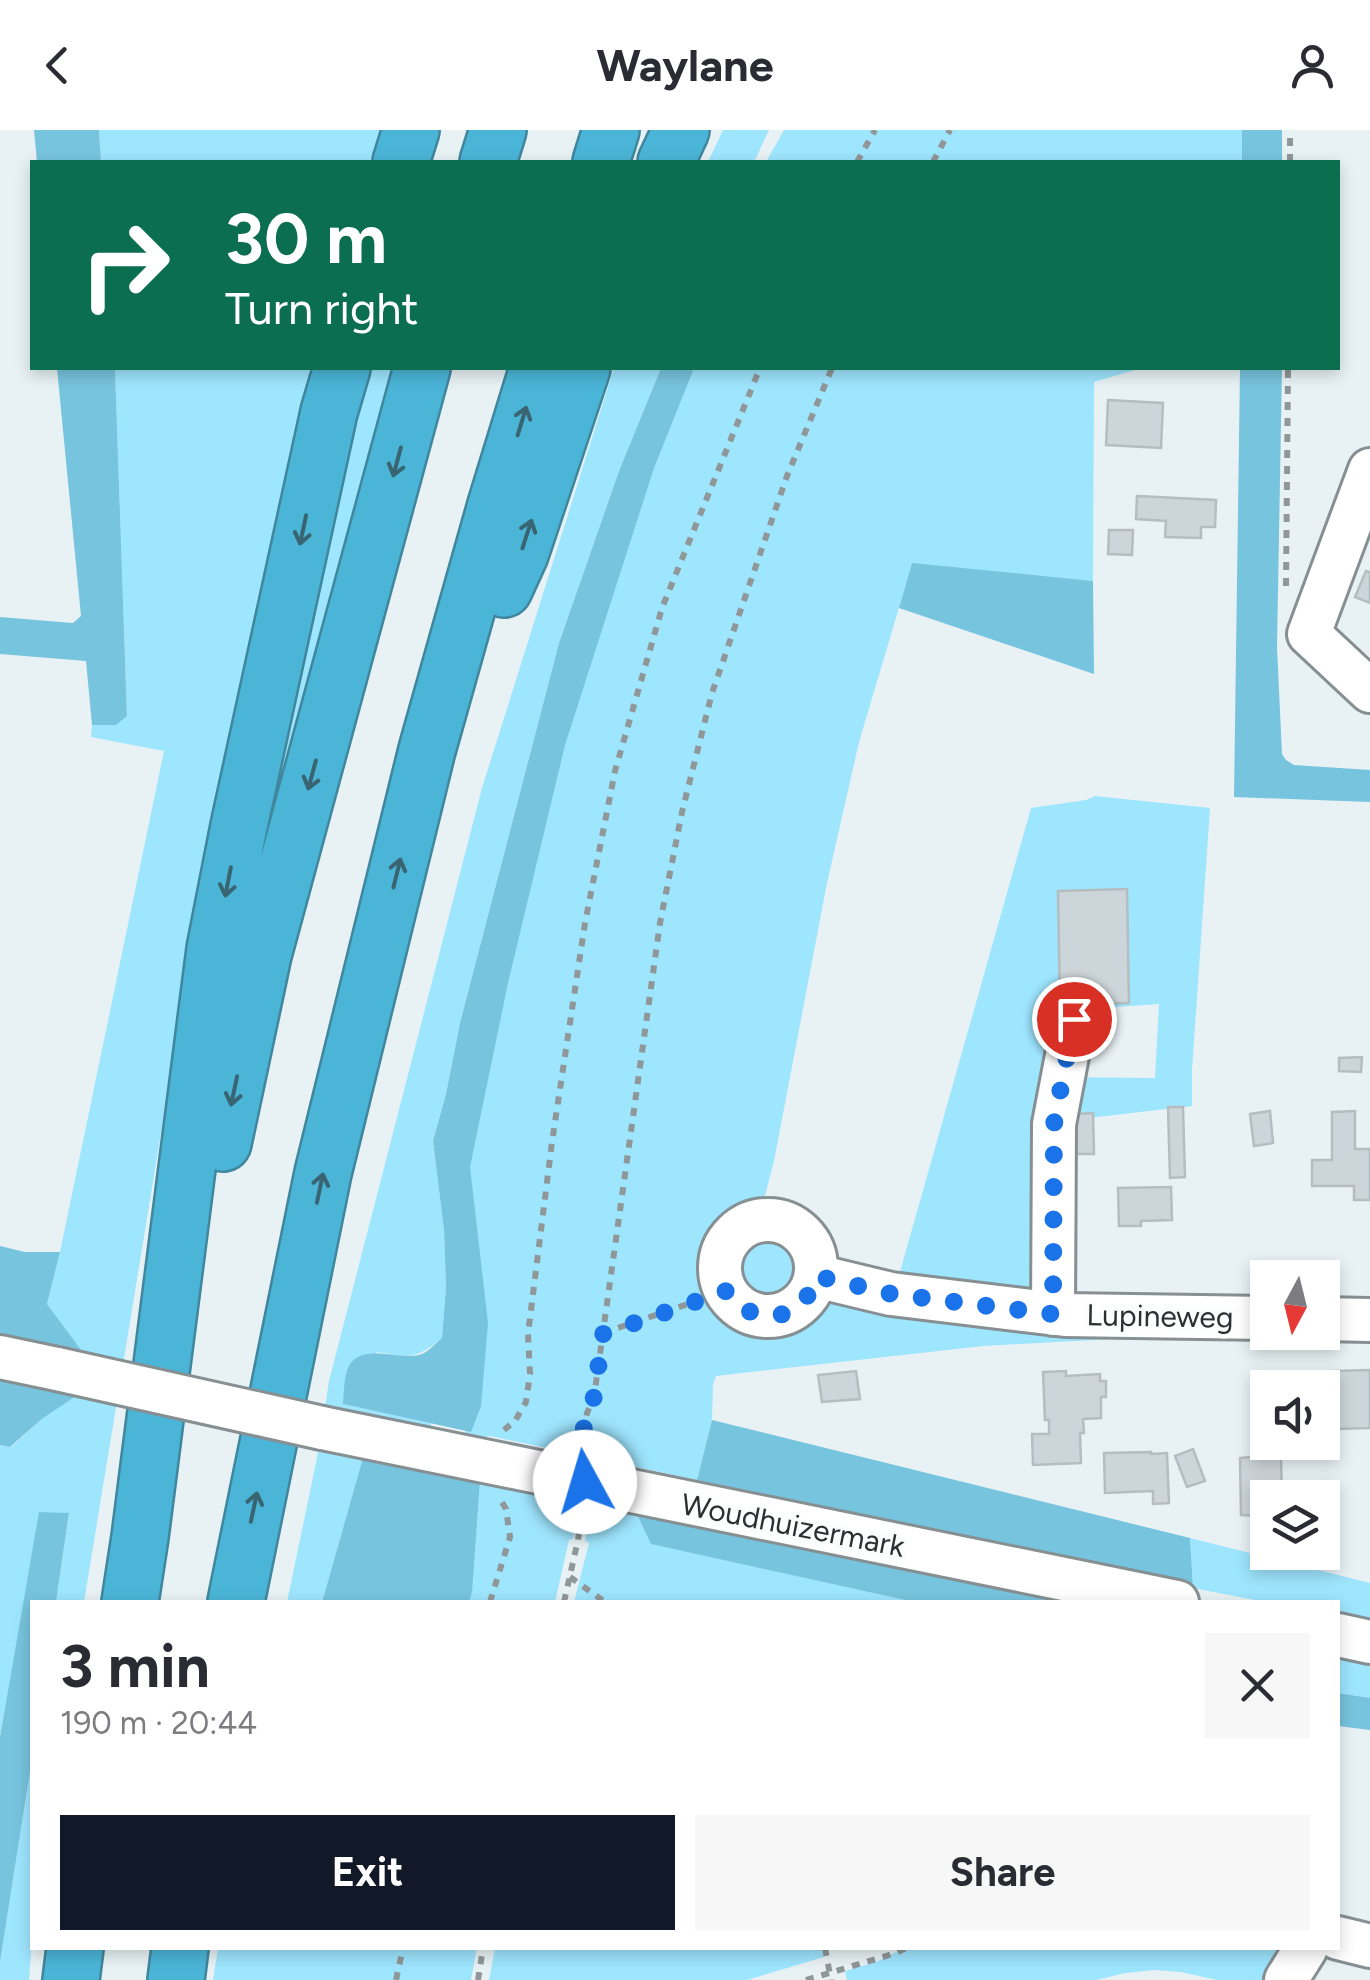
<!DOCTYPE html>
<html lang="en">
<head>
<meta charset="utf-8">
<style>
  :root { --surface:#fff; --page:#f7f7f7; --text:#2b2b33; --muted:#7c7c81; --accent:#111827 }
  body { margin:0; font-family:Figtree,sans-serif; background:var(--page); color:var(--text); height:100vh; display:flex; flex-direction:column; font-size:38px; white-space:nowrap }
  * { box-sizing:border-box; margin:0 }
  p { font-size:32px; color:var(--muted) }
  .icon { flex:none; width:55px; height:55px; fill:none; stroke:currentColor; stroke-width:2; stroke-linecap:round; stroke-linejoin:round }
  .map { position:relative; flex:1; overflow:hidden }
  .sheet { position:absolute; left:30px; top:1470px; width:1310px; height:350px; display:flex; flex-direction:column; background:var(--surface); border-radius:0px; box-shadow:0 5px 15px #0003 }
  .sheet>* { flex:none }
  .banner { position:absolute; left:30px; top:30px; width:1310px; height:210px; border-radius:0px; box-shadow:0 5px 15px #0003; background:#0b6e4f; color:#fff; overflow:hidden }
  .needle { width:65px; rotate:187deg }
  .buttons { position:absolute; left:1250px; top:1130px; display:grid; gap:20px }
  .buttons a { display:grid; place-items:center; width:90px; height:90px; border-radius:0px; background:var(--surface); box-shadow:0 5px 15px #0003; font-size:50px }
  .pin { position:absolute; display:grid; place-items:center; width:85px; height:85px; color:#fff; margin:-42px; border:5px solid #fff; border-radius:50%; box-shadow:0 2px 10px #0007 }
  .me { position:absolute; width:110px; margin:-55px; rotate:354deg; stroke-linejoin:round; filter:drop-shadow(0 0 8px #0008) }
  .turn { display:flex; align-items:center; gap:35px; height:210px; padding:0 30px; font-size:45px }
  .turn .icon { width:130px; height:130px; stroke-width:2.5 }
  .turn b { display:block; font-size:70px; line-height:85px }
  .round { display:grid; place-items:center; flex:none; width:105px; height:105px; border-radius:0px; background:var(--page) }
  .head { display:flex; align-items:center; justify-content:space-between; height:170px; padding:0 30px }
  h1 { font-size:60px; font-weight:700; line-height:75px }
  .button { display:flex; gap:20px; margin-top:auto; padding:20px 30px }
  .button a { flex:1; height:115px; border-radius:0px; background:var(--accent); color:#fff; font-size:40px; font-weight:700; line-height:115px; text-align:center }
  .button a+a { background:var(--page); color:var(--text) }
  header { display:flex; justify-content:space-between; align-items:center; height:130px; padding:0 30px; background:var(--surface); font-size:45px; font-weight:700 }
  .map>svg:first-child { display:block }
  .green { fill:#9ee5fe; fill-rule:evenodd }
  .forest { fill:#77c4de }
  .building { fill:#ccd5d9; stroke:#b4bdc0; stroke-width:2.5 }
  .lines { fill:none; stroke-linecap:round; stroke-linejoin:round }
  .minor-casing { stroke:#868f92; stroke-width:48 }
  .highway-casing { stroke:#40869d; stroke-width:60 }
  .path { stroke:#909799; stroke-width:6; stroke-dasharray:8 8; stroke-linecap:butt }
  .minor { stroke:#fff; stroke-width:42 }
  .highway { stroke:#4bb5d7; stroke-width:55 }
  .minor-bridge-casing { stroke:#868f92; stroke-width:48; stroke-linecap:butt }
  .minor-bridge { stroke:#fff; stroke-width:42 }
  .oneway { stroke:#396573 }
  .route { stroke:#1a73e8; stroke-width:18; stroke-dasharray:0 32.4 }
  .labels { text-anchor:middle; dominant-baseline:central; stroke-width:9; stroke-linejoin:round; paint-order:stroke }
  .street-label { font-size:30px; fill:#2d3031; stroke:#fcfefe }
</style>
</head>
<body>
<header><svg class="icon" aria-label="back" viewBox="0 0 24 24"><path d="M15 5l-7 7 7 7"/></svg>Waylane<svg class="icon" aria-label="person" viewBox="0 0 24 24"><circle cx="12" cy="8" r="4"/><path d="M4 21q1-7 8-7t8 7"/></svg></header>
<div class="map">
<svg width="1370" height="1850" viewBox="0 0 1370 1850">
  <rect width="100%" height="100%" fill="#e8f2f5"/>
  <path class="green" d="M99 0H380L371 32H101Z
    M723 0H769L754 32H708Z
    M784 0H1242V32H766Z
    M115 238H318L277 402 161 1003 84 1472H56L69 1384 40 1382 0 1607V1315L11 1317 43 1288 29 1246 37 1212 79 1220 47 1174 60 1122 164 621 91 607 92 595H116L127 585Z
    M359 238H401L231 882 316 434Z
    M614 238H661L619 341 559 513 460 893 446 964 433 1011 444 1100 446 1156 442 1208C416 1230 410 1227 377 1222L343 1274 431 1293 427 1327 367 1315 322 1472H287L318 1323 329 1251 482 658Z
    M674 238H1142L1094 252 1093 451 912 434 859 612 827 753 774 1031 760 1085C741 1089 726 1099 718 1117 690 1181 780 1228 819 1167L954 1187 1130 1208 983 1216 716 1246 713 1255 712 1290 697 1350 490 1306 476 1309 465 1304 469 1219 448 1004 541 626Z
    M1095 666 1210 678 1192 940V976L1063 991 1076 1178 896 1156 1031 678 1086 670ZM1126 760 1128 873 1060 874 1058 761ZM1159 874 1155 948 1050 947 1058 881Z
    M730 1140a39 39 0 1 1 78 0a39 39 0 1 1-78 0Z
    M481 1336 578 1367 580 1376 573 1409 569 1410 555 1472H450Z
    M628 1365 652 1414 914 1472H574L589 1413 585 1411C594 1374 590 1375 628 1365Z
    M1190 1408 1370 1453V1494L1338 1487V1472H1265L1193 1458Z
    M1338 1513 1370 1519V1568L1338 1563Z
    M32 1629V1810L29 1850H0V1832Z
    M218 1818H477L471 1850H213Z
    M495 1818H822L824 1827 747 1850H489Z
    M904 1818H1294L1271 1850H1217L1181 1842 1154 1840 1126 1843 1096 1850H847L845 1841 876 1832Z"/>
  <path class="forest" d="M34 0H99L101 32H37Z
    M1242 0H1282V32H1242Z
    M57 238H115L127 586 116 595H92L86 531 0 524V487L73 493 81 486Z
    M661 238H694L654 338 565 615 508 853 470 1037 488 1193 481 1276 471 1302 343 1274C344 1263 344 1250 347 1241 357 1209 402 1232 422 1224 429 1221 436 1213 442 1208L446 1156 444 1100 433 1011 446 964 460 893 559 513 619 341Z
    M1240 238H1282L1277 517 1282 624 1286 630 1294 635 1370 640V672L1234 667Z
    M912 433 1093 451 1094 544 899 478Z
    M0 1116 25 1122H60L47 1174 81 1220 0 1205Z
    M0 1240 88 1258 43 1288 10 1317 0 1315Z
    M712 1290 1190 1408 1193 1458 697 1350Z
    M367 1314 481 1336 472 1462 469 1472H322Z
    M628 1365 1060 1458 1056 1472H914L651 1414Z
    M39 1382 69 1383 56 1472H32V1629L0 1832V1607Z
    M1338 1563 1370 1568V1600L1338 1596Z"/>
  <path class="building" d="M1108 270 1163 273 1161 318 1106 315Z
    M1137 366 1216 370 1215 397H1201V408L1165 407 1166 391 1136 389Z
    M1109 400H1133L1132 425 1108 424Z
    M1366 441 1370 442V473L1355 467Z
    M1127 759 1129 873 1060 875 1058 761Z
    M1362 927 1361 942 1339 941V928Z
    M1168 977H1183L1185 1047 1170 1048Z
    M1270 981 1273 1013 1254 1016 1250 984Z
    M1355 981V1019H1370V1070H1354V1056H1312V1030H1332V982Z
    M1093 983 1094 1024H1076L1075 984Z
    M1171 1057 1172 1090 1141 1091V1096H1119L1118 1058Z
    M1370 1240V1298L1337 1299V1295H1322V1258H1299L1336 1255 1335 1241Z
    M856 1241 860 1269 822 1272 818 1245Z
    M1066 1241V1246L1100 1244V1251H1106V1267H1101V1288L1083 1289 1084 1303H1080L1081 1333 1033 1335 1032 1304H1049V1290H1045L1043 1242Z
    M1193 1319 1205 1351 1187 1357 1175 1326Z
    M1151 1322V1324L1167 1323 1169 1373 1153 1374V1361L1105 1363 1104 1323Z
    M1249 1327 1281 1328 1282 1368H1268V1385L1265 1386 1241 1385 1240 1328Z"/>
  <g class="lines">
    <defs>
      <path id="minor" d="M1370 340 1309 504 1370 561
        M720 1138a48 48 0 1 1 96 0a48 48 0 1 1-96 0Z
        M816 1146 891 1164 1065 1185 1268 1188
        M1053 1184 1054 994 1074 889
        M1322 1189 1370 1190
        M0 1227 57 1239
        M322 1298 1177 1472
        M1338 1505 1370 1512
        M1338 1808 1370 1816
        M1286 1850 1306 1818"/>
      <path id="highway" d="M401 32 411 0
        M488 32 498 0
        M601 32 611 0
        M666 32 681 0
        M504 459 520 424 582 238
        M223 1013 263 825 422 238
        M130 1472 140 1407 215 819 239 696 329 282 342 238
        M236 1472 323 1043 427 620 496 375 538 238
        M71 1850 75 1818
        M176 1850 180 1818"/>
    </defs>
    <use href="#minor" class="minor-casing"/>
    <use href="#highway" class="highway-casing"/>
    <path class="path" d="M857 32 875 0
      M933 32 950 0
      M1290 32V0
      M1286 456 1288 238
      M603 1203 726 1161
      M504 1300 515 1291 526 1272 530 1244 528 1204 552 1012 585 793 615 641 662 478 760 238
      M580 1317 587 1283 594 1267 660 793 682 682 712 563 787 346 832 238
      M570 1447 605 1472
      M490 1472 510 1407 506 1379 500 1369
      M564 1472 578 1410 581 1383
      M825 1818 831 1850
      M396 1850 403 1818
      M478 1850 483 1818
      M806 1850 896 1823 906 1818"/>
    <use href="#minor" class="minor"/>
    <use href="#highway" class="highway"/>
    <defs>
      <path id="minor-bridge" d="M57 1239 322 1298"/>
    </defs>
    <use href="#minor-bridge" class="minor-bridge-casing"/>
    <use href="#minor-bridge" class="minor-bridge"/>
  </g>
  <defs><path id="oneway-shaft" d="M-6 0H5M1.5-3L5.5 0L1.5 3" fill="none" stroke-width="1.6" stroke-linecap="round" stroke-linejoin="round" transform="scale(2.5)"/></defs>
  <g class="oneway">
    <use href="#oneway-shaft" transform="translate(522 291) rotate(-73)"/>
    <use href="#oneway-shaft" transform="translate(397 332) rotate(105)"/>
    <use href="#oneway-shaft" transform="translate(303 400) rotate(102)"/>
    <use href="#oneway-shaft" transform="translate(527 404) rotate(-72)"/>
    <use href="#oneway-shaft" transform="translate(312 645) rotate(105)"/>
    <use href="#oneway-shaft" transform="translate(397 743) rotate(-76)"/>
    <use href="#oneway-shaft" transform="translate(228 752) rotate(101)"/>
    <use href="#oneway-shaft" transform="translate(234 961) rotate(102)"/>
    <use href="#oneway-shaft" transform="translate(320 1058) rotate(-78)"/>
    <use href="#oneway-shaft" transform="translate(254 1377) rotate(-78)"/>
  </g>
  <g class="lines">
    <path class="route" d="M585 1352 573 1350 587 1283 594 1267 603 1204 726 1161C744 1189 784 1196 806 1168 811 1161 813 1153 816 1146L892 1164 1053 1184 1054 994 1074 889"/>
  </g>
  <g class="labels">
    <g class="street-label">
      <text transform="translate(1160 1186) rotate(1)">Lupineweg</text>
      <text transform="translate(793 1395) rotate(11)">Woudhuizermark</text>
    </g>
  </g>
</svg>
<div class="buttons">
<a><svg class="needle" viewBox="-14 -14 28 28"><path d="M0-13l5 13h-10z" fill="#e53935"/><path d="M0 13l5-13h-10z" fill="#7c7c81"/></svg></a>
<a><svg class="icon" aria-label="sound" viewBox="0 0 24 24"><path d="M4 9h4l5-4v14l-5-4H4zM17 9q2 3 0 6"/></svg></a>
<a><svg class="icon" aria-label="layers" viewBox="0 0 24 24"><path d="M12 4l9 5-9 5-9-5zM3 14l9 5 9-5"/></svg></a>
</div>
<div class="pin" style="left:1074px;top:889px;background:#d93025"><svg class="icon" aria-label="arrive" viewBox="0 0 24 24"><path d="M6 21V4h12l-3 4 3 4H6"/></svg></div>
<svg class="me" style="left:585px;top:1352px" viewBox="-20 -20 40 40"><circle r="19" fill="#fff"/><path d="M0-13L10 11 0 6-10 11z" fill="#1a73e8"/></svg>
<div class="banner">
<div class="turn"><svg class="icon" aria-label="right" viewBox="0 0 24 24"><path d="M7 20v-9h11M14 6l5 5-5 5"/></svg><div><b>30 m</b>Turn right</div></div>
</div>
<section class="sheet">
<div class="head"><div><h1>3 min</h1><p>190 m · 20:44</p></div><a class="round"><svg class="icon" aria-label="close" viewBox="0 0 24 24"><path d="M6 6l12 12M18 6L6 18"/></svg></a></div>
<div class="button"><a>Exit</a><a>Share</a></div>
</section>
</div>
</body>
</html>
